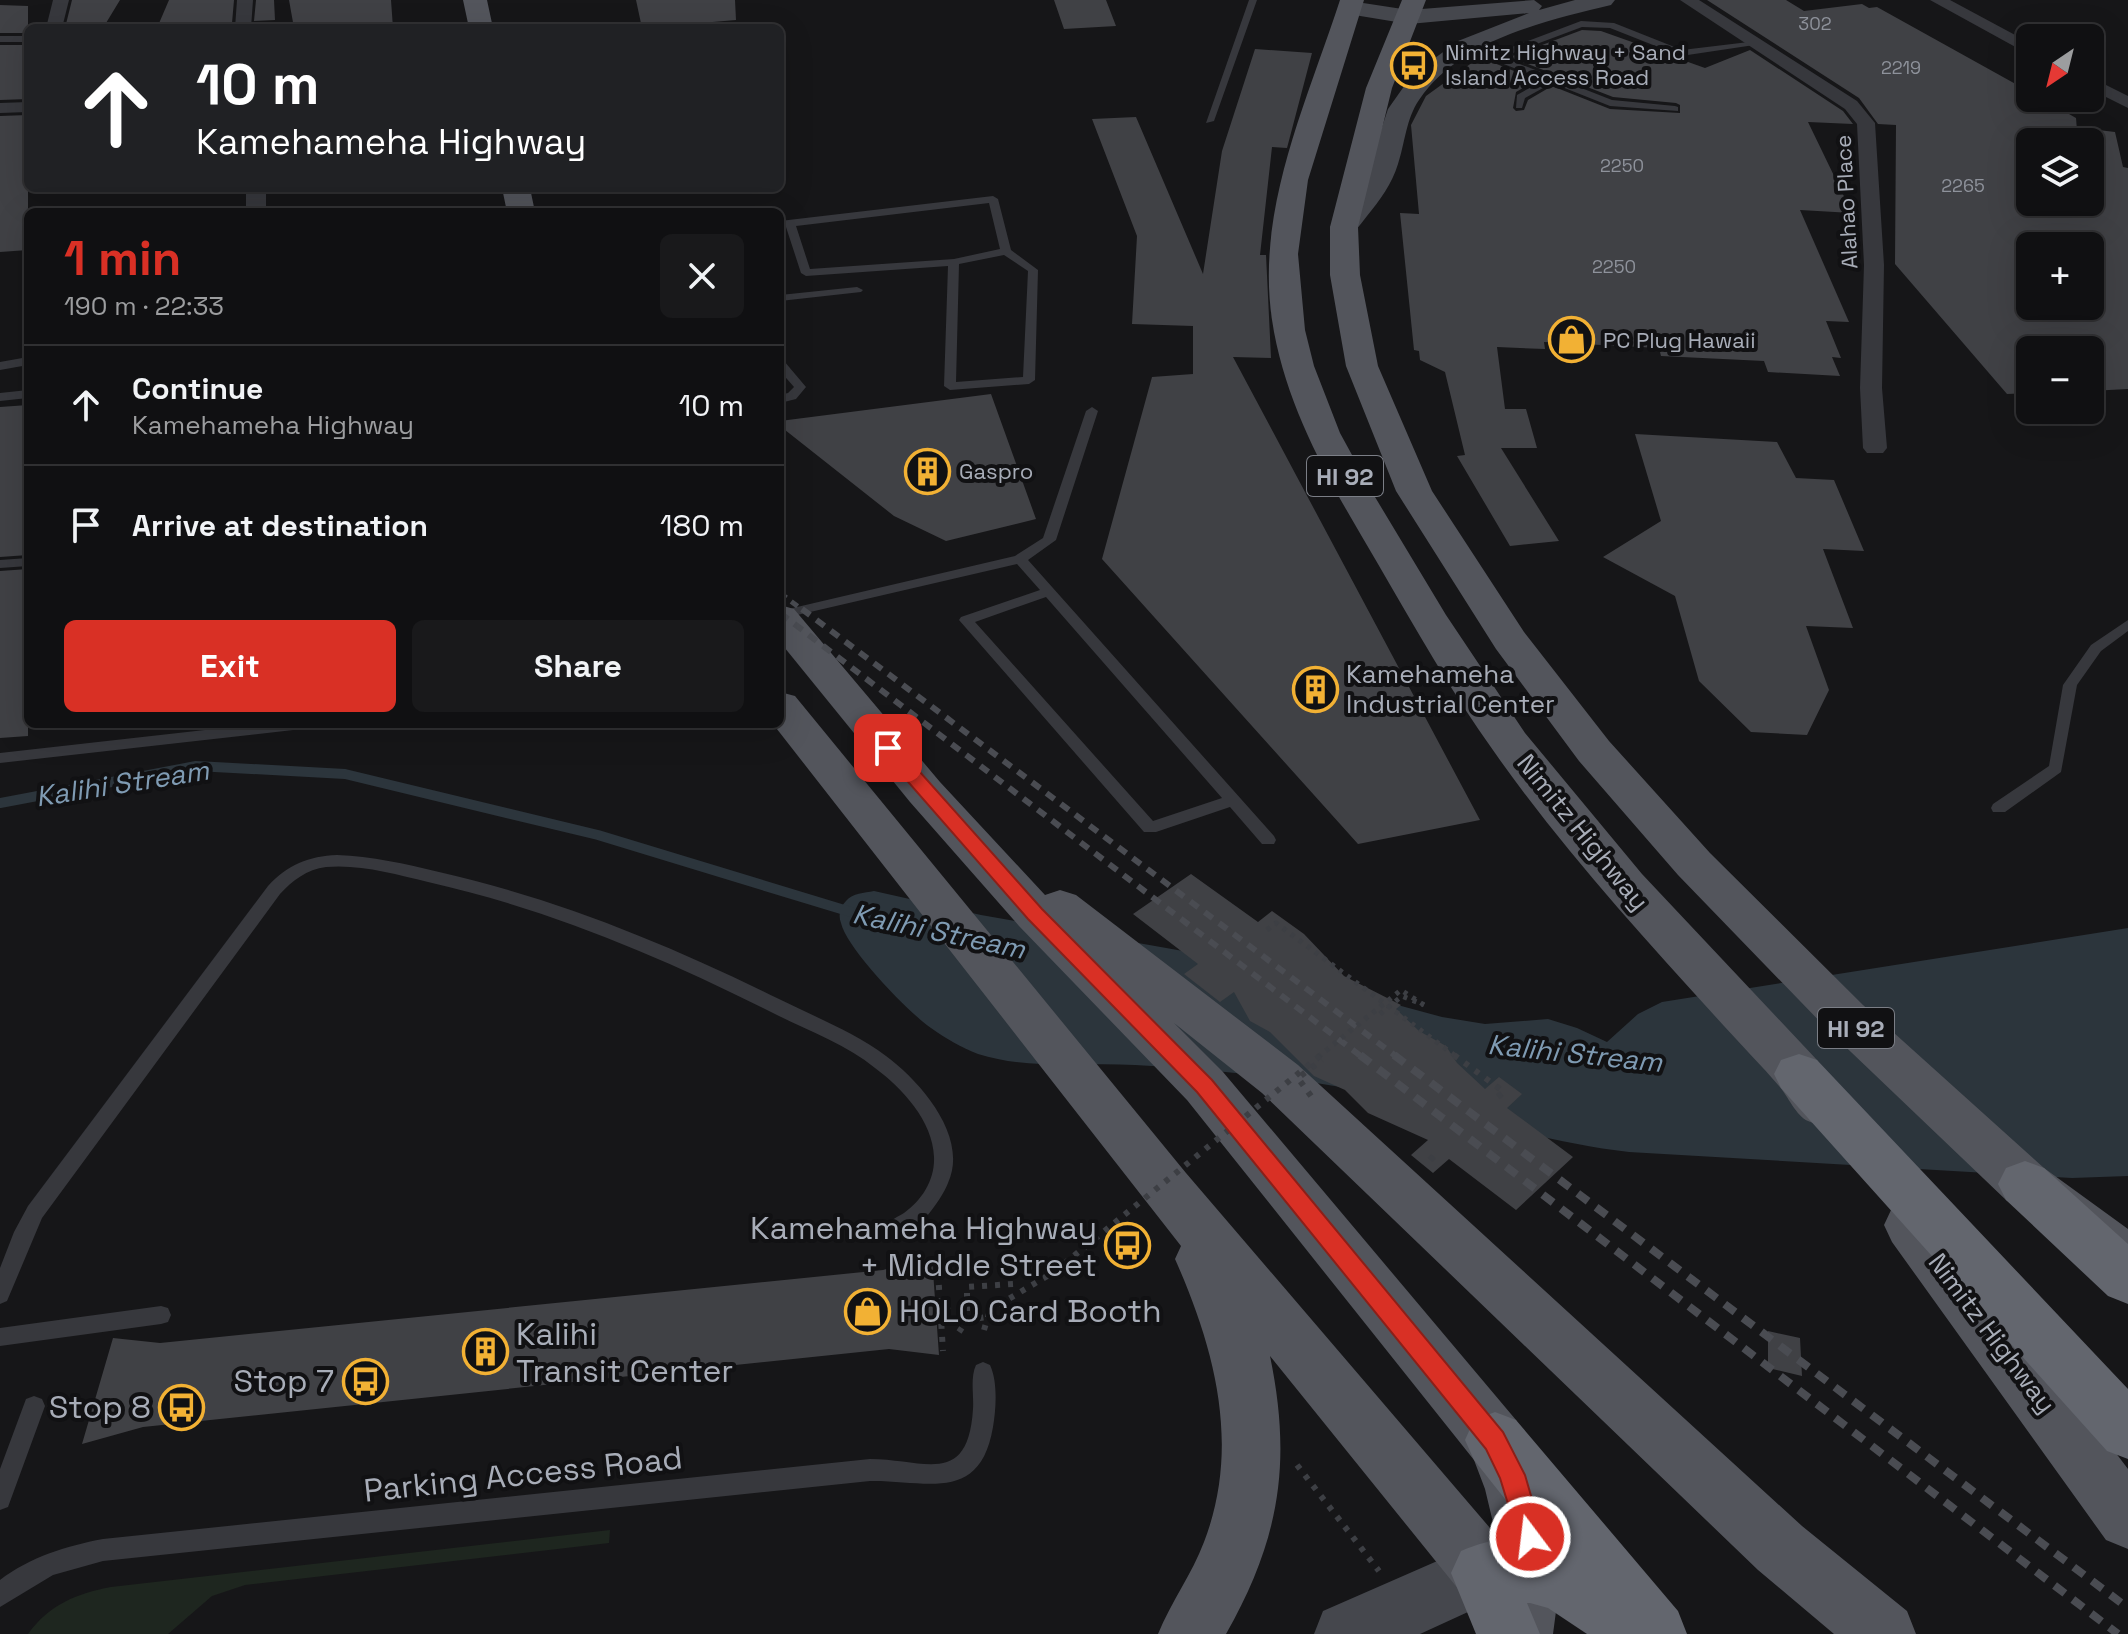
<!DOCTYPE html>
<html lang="en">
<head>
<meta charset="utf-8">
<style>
  :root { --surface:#101012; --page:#19191b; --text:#f1f3f6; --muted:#9c9d9f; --line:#303032; --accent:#d93025 }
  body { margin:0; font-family:"Space Grotesk",sans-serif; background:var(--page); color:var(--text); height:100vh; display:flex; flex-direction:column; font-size:30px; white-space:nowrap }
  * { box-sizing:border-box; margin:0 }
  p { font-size:26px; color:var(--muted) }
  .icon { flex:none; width:44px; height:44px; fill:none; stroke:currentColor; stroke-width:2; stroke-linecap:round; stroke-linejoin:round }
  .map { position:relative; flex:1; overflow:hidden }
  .panel { position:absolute; left:24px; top:208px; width:760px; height:520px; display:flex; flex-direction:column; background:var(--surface); border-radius:12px; box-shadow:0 8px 32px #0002,0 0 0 2px var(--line) }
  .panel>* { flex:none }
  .banner { position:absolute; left:24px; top:24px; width:760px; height:168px; border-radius:12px; box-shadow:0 8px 32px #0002,0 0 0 2px var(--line); background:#202124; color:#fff; overflow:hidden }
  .needle { width:52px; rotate:215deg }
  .fabs { position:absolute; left:2016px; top:24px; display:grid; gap:16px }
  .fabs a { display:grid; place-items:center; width:88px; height:88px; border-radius:12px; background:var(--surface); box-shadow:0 8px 32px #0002,0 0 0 2px var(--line); font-size:40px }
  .pin { position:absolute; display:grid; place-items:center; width:68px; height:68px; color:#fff; margin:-34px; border-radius:16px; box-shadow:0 4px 12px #0006 }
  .me { position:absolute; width:88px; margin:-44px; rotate:345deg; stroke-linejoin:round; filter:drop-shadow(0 0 6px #0008) }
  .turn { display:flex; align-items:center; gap:28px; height:168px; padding:0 40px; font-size:36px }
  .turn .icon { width:104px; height:104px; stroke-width:2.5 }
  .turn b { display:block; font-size:56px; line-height:68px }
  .round { display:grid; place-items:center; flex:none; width:84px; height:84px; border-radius:12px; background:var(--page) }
  .summary { display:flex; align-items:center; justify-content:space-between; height:136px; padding:0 40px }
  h1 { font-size:48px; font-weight:800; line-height:60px; color:var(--accent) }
  .button { display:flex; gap:16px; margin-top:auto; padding:16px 40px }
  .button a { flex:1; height:92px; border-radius:12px; background:var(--accent); color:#fff; font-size:32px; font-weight:800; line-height:92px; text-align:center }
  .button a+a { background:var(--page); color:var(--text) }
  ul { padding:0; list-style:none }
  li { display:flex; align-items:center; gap:24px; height:120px; padding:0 40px; border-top:2px solid var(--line) }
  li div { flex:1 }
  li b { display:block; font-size:30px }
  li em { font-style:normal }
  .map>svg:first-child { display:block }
  .green { fill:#1e261f }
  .water { fill:#2c353c }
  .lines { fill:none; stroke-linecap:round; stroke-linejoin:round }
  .stream { stroke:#2c353c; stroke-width:10 }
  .building { fill:#404145; fill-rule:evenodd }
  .path-far1 { stroke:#3d3f44; stroke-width:5; stroke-dasharray:4 6; stroke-linecap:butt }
  .path { stroke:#3d3f44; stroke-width:6; stroke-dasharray:5 8; stroke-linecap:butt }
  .lane { fill:#37383d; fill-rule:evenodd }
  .street { fill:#37383d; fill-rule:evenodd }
  .secondary { fill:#45474d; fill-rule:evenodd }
  .primary { fill:#53555c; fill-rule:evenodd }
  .highway { fill:#63666e; fill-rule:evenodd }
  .rail-far2 { stroke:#4a4c52; stroke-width:5; stroke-dasharray:8 6; stroke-linecap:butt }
  .rail-far1 { stroke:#4a4c52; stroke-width:6; stroke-dasharray:10 8; stroke-linecap:butt }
  .rail { stroke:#4a4c52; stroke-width:8; stroke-dasharray:13 10; stroke-linecap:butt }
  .path-bridge-far1 { stroke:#3d3f44; stroke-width:5; stroke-dasharray:4 6; stroke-linecap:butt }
  .path-bridge { stroke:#3d3f44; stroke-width:6; stroke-dasharray:5 8; stroke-linecap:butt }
  .route { fill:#d93025; stroke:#8d1f18; stroke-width:2 }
  .labels { text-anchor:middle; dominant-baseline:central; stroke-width:8; stroke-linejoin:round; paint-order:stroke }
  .far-number-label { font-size:18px; fill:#8e929b }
  .far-poi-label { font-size:22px; fill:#a8adb8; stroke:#111113; text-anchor:start }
  .far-street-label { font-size:22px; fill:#a8adb8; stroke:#111113 }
  .shield { fill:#111113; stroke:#7b7e86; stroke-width:2 }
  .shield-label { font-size:24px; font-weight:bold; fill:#a8adb8 }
  .poi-label { font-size:26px; fill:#a8adb8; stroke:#111113; text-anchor:start }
  .street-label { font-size:26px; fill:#a8adb8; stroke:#111113 }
  .water-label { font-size:28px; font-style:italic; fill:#7f9bb3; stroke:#111113 }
  .near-poi-label { font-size:32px; fill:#a8adb8; stroke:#111113; text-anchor:end }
  .near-street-label { font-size:32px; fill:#a8adb8; stroke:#111113 }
</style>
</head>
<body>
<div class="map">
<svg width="2128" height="1634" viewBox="0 0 2128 1634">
  <rect width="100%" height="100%" fill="#161618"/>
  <path class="green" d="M610 1530 609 1543 245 1585 212 1596 168 1634H28C50 1604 76 1594 111 1587Z"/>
  <path class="water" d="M874 891 981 915 1228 959 1442 1017 1485 1024 1548 1019 1577 1028 1607 1042 1638 1014 1662 1002 2128 928V1176L2072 1178 1629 1152C1520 1140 1418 1098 1310 1082 1252 1074 1193 1068 1135 1065 1083 1062 1028 1070 978 1054 962 1048 945 1038 931 1028 908 1012 847 949 841 923 838 915 840 907 846 901 853 893 864 893 874 891Z"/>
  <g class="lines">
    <path class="stream" d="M0 803 196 766 345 774 598 835 851 912"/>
  </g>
  <path class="building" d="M72 0H120L103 28H65Z
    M169 0H234L232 23 157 28Z
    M256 0H274L275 20 254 21Z
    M289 0H391L393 28H351L350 22 294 28Z
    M636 0H735L736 20 642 28Z
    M1054 0H1106L1116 26 1064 29Z
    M1707 0H1786L1804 11 1862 4 1869 8 1877 7 2030 92V98H2041L2076 118 2078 142H2030V202H2090V129L2115 132 2123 167 2128 168V389L2090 391V350H2030V393L2007 394 1895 264 1896 125 1878 124 1859 98ZM2030 246H2090V306H2030Z
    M0 5 28 6V33H0Z
    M1582 30 1601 31 1705 68 1750 50 1843 111 1853 124 1808 122 1852 213 1800 210 1849 322 1826 321 1841 358 1832 357 1840 376 1768 372 1764 361 1661 356 1659 348 1544 342 1545 349 1497 347 1505 409H1526L1537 448H1501L1559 541 1510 546 1457 456 1465 455 1445 372 1420 360 1419 351 1414 350 1400 213 1419 214 1411 125 1426 96 1473 62 1482 64 1489 61 1537 80 1516 92 1513 108 1516 111 1524 110 1528 100 1552 86 1610 109 1680 113V105L1676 103 1613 97 1510 57Z
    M0 45H28V99L0 100Z
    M1255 49 1312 53 1287 148 1272 147 1260 255H1266L1271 358 1233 357 1480 820 1358 844 1102 559 1152 377 1193 374V326L1132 324 1137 236 1092 119 1136 117 1203 274 1222 151Z
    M28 115V250L0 252V116Z
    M991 394 1036 519 946 541 894 516 780 426V421Z
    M28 405V555L0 557V407Z
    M1635 434 1777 442 1796 478 1834 480 1864 551 1823 549 1853 628 1806 626 1829 690 1807 735 1751 732 1699 681 1675 596 1603 557 1661 521Z
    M28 569V736L0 738V571Z
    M1191 874 1258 922 1272 911 1304 934 1344 976 1401 1005 1396 1009 1419 1031 1446 1046 1457 1063 1485 1089 1499 1077 1522 1094 1507 1108 1573 1157 1516 1210 1449 1159 1433 1173 1411 1155 1428 1140 1368 1113 1345 1090 1314 1076 1270 1032 1250 1021 1234 992 1220 1002 1184 974 1198 964 1133 914Z
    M932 1257 939 1355 889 1349 143 1427 82 1444 113 1338 160 1343 883 1270Z
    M1768 1331 1800 1338 1802 1376 1768 1368Z"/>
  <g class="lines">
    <path class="path-far1" d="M1267 930 1276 923 1457 1057
      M1380 1014 1402 996 1424 1005"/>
    <path class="path" d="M1454 1055 1504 1092 1495 1099
      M1430 1160 1439 1151
      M938 1272 943 1351
      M1013 1284 967 1287V1312L990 1310 1054 1272
      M946 1306 951 1314 946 1310 940 1313Z
      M940 1313 951 1314 947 1319Z
      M984 1330 990 1310
      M959 1332 967 1320 987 1317
      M1297 1465 1379 1571"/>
    <path class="lane" d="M1249 0H1257L1214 121 1206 123Z
      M1581 21 1614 23 1682 50 1757 41 1761 44 1681 56 1610 28 1582 27 1502 57 1612 100 1675 106 1678 107V111L1610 106 1552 83 1525 98 1522 108H1516L1517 95 1544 80 1491 59V55Z
      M0 36H28V42H0Z
      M993 196 998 199 1011 250 1038 270 1035 380 1029 384 950 390 944 386 948 266 806 276 801 273 786 227H780V221ZM989 203 1000 249 954 259 810 269 796 226ZM1004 255 1028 271 1023 377 956 382 959 264Z
      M857 287 863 290 861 292 780 301V295Z
      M28 357V365L0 370V362Z
      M780 359 784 361 806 387 796 399 780 403V395L788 393 794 387 780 371Z
      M28 390V398L0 401V393Z
      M1092 407 1098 411 1056 540 1028 560 1274 836 1276 840 1274 844H1262L1230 807 1156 832H1144L959 620 961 617 1040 590 1017 564 780 619V611L1015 556 1043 538 1086 411ZM1046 597 1222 798 1153 821 975 622Z
      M28 558V566L0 568V560Z
      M2128 620V631L2101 651 2077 685 2061 772 2005 812H1993L1991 808 1993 804 2049 766 2063 685 2091 645Z
      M258 724H310L302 729 0 763V753Z
      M337 855C372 856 405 864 439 872 558 899 670 945 779 999 815 1017 854 1032 886 1056 921 1082 969 1137 948 1183 940 1203 908 1247 884 1238L881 1232C886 1223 895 1218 904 1213 922 1200 935 1180 934 1157 933 1121 902 1088 875 1068 847 1045 812 1032 779 1016 666 959 552 910 428 882 395 874 360 864 326 867 307 869 292 881 280 894L42 1218 7 1301 0 1304V1268L14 1232 28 1206 268 886C287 865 309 856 337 855Z
      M161 1306 168 1308 171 1315 168 1322 161 1324 0 1346V1328Z
      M983 1362 990 1365C998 1382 996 1409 993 1427 980 1504 926 1480 870 1481L103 1561 53 1575 0 1607V1580C30 1557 66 1546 103 1539L870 1459C924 1459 968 1488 973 1409 974 1395 970 1378 976 1365Z
      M34 1396 42 1399 45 1406 8 1507 0 1510V1469L26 1399Z"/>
    <path class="street" d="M53 0H69L62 28H46Z
      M237 0H253L251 28H235Z
      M1680 0H1699L1857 101 1875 123 1884 265 1882 388 1887 448 1883 453H1867L1863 448 1860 388 1864 265 1857 124 1845 109Z
      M1930 0H1950L2030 43V55Z
      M2090 77 2128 96V108L2090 89Z
      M28 102V112L0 113V103Z
      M246 188H266V212H246Z"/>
    <path class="secondary" d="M1534 0 1542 6 1539 10 1575 0H1615L1611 5C1545 21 1459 40 1419 100 1406 119 1405 143 1398 164 1392 184 1380 200 1367 216 1357 229 1352 238 1334 233L1330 227 1365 178 1388 109 1412 75 1458 41 1529 13 1409 24 1342 13 1338 8 1342 3 1350 1 1409 10Z
      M1483 1541 1505 1551 1515 1573 1505 1595 1420 1634H1314L1323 1611Z"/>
    <path class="primary" d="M463 0H487L493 28H469Z
      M1340 0H1364L1308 180 1298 254 1305 330 1314 366 1340 433 1375 497 1446 615 1525 733 1642 874 1817 1060 1848 1105 1840 1120C1828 1124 1821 1127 1808 1121 1796 1116 1788 1096 1779 1086 1761 1065 1742 1046 1724 1026 1644 938 1563 850 1495 753 1452 693 1415 628 1378 564 1335 491 1290 417 1274 332 1252 216 1305 108 1340 0Z
      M1402 0H1426L1392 88 1358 227 1360 275 1378 366 1432 491 1524 632 1609 741 1710 853 1863 1005 2044 1168 2128 1229V1284L2108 1277 2006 1200 1829 1031 1678 875 1579 761 1496 649 1396 491 1346 366 1330 275V227L1366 88Z
      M502 188H530L535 212H507Z
      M780 605 794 609 940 782 1045 895 1060 890 1076 895 1298 1065 1802 1526 1907 1611 1916 1634H1834L1758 1570 1262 1093 1174 1023 1223 1072 1516 1420 1546 1489 1558 1535 1560 1581 1553 1634H1489L1491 1620 1480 1616 1270 1356C1292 1462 1280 1539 1226 1634H1158C1171 1602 1192 1574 1204 1542 1241 1446 1215 1349 1175 1259L1181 1246 773 724H780V692L795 696 1186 1173 1496 1535 1485 1489 1474 1460 1187 1100 1019 926 910 802 780 642Z
      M1911 1202 1930 1208 2128 1469V1549L2106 1540 1892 1242 1884 1225 1892 1208Z"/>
    <path class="highway" d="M1799 1054 1817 1060 2128 1389V1459L2107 1451 1781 1088 1774 1074 1781 1060Z
      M2025 1161 2044 1168 2128 1244V1304L2108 1296 2006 1200 1998 1184 2006 1168Z
      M1495 1412 1516 1420 1678 1611 1687 1634H1587L1548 1608 1530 1603H1527L1540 1634H1476L1451 1573 1461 1551C1484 1541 1515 1534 1540 1543L1474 1460 1465 1440 1474 1420Z"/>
    <path class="rail-far2" d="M780 593 804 611"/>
    <path class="rail-far1" d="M802 609 1397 1057
      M780 613 1362 1057"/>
    <path class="rail" d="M1360 1055 2118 1634
      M1394 1055 2128 1608"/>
    <path class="path-bridge-far1" d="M1318 1057 1401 990 1424 1005"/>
    <path class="path-bridge" d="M1311 1096 1298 1078 1322 1060
      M1054 1272 1321 1055"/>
  </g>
  <path class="route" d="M888 742 895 744 1042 909 1212 1080 1503 1432 1525 1475 1543 1537 1539 1546 1530 1550 1521 1546 1500 1478 1486 1449 1197 1092 1028 919 882 752 880 748Z"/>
  <defs>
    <symbol id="bus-ring" viewBox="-11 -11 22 22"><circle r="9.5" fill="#111113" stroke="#f2b134" stroke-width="1.5"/><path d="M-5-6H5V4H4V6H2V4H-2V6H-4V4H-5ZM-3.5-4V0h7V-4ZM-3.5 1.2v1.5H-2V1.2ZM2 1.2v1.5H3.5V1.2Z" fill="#f2b134"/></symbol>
    <symbol id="shop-ring" viewBox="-11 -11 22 22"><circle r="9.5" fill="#111113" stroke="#f2b134" stroke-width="1.5"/><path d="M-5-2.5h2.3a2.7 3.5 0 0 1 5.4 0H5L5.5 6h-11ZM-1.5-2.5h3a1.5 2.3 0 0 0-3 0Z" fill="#f2b134"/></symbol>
    <symbol id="building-ring" viewBox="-11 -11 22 22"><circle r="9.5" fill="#111113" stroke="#f2b134" stroke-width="1.5"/><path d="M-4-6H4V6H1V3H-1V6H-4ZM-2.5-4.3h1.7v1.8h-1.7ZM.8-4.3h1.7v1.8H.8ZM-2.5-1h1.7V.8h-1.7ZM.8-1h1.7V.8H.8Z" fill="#f2b134"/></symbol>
  </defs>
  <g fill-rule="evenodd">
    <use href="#bus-ring" x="1388" y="40" width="51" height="51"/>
    <use href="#shop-ring" x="1546" y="314" width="51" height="51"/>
    <use href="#building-ring" x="902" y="446" width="51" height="51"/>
    <use href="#building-ring" x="1290" y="664" width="51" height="51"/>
    <use href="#bus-ring" x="1102" y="1220" width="51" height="51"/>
    <use href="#shop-ring" x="842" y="1286" width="51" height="51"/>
    <use href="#building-ring" x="460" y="1326" width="51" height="51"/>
    <use href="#bus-ring" x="340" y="1356" width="51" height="51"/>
    <use href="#bus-ring" x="156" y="1382" width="51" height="51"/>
  </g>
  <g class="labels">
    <g class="far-number-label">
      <text x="1815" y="23">302</text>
      <text x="1901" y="67">2219</text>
      <text x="1622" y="165">2250</text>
      <text x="1963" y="185">2265</text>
      <text x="1614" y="266">2250</text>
    </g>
    <g class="far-poi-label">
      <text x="1445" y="52">Nimitz Highway + Sand<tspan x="1445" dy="25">Island Access Road</tspan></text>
      <text x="1603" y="340">PC Plug Hawaii</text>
      <text x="959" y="471">Gaspro</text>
    </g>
    <g class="far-street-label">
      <text transform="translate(1846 202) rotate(-93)">Alahao Place</text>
    </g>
    <g class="shield">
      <rect x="1307" y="456" width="76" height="40" rx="6"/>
      <rect x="1818" y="1008" width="76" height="40" rx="6"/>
    </g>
    <g class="shield-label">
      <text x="1345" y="476">HI 92</text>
      <text x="1856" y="1028">HI 92</text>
    </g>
    <g class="poi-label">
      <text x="1346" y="674">Kamehameha<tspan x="1346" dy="30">Industrial Center</tspan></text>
    </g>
    <g class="street-label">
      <text transform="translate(1583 832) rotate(51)">Nimitz Highway</text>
      <text transform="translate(1992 1333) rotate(53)">Nimitz Highway</text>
    </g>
    <g class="water-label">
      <text transform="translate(122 783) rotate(-9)">Kalihi Stream</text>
      <text transform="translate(939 931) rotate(12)">Kalihi Stream</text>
      <text transform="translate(1575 1053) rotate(6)">Kalihi Stream</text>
    </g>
    <g class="near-poi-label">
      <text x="1097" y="1228">Kamehameha Highway<tspan x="1097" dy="37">+ Middle Street</tspan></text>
      <text x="899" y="1311" text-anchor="start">HOLO Card Booth</text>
      <text x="516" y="1334" text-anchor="start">Kalihi<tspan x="516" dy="37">Transit Center</tspan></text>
      <text x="334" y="1381">Stop 7</text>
      <text x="151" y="1407">Stop 8</text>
    </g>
    <g class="near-street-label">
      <text transform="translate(523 1474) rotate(-6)">Parking Access Road</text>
    </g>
  </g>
</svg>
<div class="fabs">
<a><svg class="needle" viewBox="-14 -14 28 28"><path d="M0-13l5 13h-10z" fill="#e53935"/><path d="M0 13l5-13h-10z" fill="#9c9d9f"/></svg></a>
<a><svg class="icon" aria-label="layers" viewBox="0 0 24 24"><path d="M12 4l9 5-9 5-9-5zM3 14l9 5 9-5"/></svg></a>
<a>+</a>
<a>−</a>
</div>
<div class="pin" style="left:888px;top:748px;background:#d93025"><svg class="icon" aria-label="arrive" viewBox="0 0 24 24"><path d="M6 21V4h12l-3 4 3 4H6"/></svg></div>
<svg class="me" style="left:1530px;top:1537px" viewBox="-20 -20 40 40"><circle r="17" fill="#d93025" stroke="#fff" stroke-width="3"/><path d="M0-11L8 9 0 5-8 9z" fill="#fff"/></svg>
<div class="banner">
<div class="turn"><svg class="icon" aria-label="ahead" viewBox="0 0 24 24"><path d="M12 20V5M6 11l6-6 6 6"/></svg><div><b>10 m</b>Kamehameha Highway</div></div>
</div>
<section class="panel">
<div class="summary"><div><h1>1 min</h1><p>190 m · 22:33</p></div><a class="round"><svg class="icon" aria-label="close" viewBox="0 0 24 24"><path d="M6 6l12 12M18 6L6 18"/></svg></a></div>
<ul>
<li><svg class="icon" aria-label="ahead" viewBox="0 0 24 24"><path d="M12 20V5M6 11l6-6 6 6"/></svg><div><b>Continue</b><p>Kamehameha Highway</p></div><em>10 m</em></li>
<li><svg class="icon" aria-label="arrive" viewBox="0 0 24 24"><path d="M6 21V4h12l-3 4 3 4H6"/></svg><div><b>Arrive at destination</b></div><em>180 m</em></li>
</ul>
<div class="button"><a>Exit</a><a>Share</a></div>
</section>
</div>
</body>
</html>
